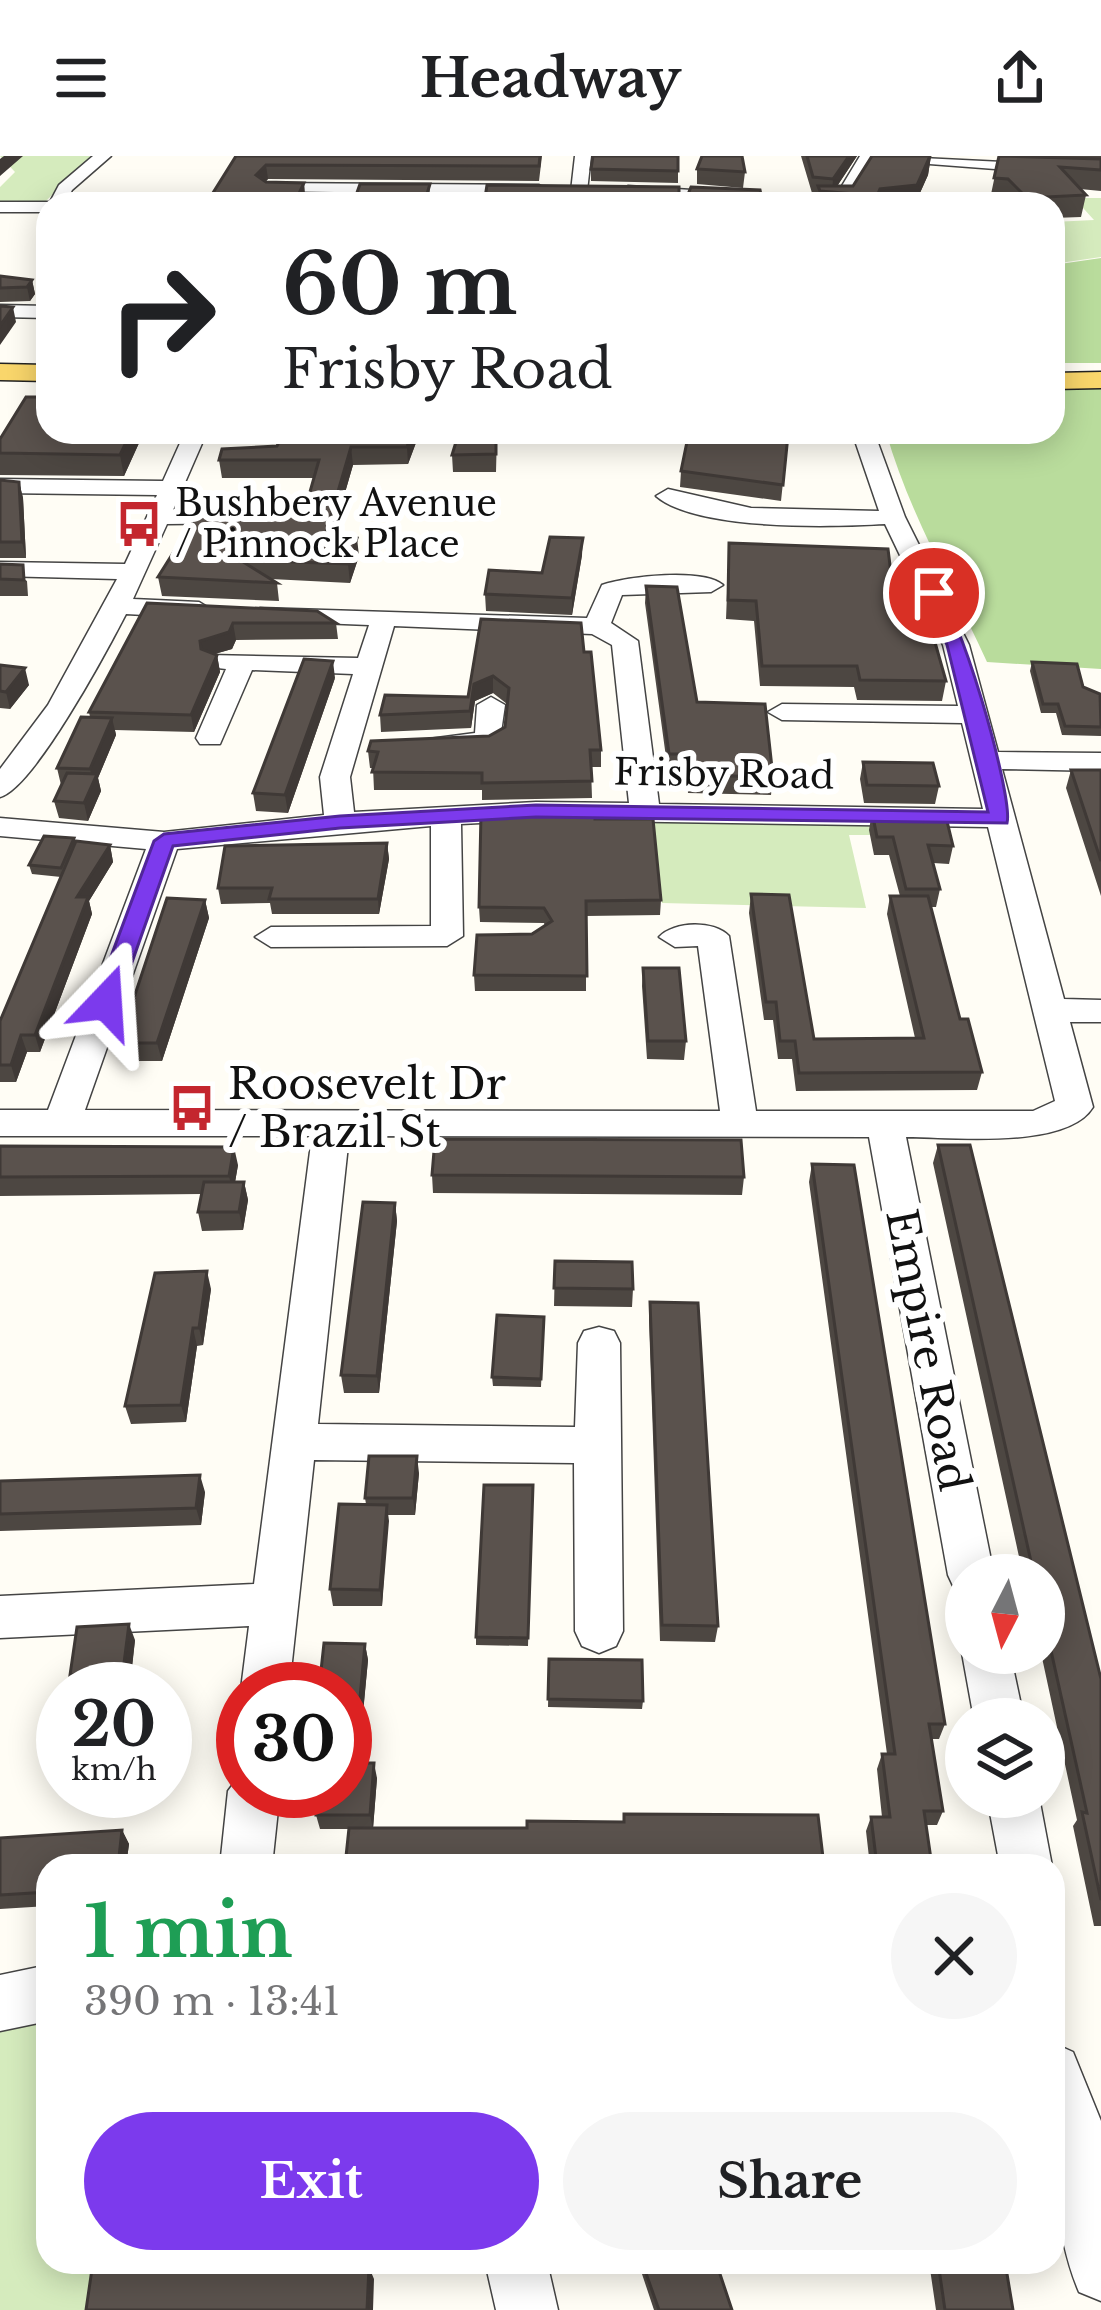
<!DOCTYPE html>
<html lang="en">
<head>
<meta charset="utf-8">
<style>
  :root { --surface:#fff; --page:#f6f6f6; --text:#202124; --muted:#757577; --accent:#7c3aed }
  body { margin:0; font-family:"Libre Baskerville",serif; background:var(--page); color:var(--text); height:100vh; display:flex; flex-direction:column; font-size:45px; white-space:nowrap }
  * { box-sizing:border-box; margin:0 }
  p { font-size:39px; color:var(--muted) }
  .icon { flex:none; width:66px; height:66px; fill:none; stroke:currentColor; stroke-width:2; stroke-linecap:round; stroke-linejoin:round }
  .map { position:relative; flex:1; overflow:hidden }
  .details { position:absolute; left:36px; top:1698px; width:1029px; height:420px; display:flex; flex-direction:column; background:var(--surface); border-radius:36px; box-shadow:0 6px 30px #0003 }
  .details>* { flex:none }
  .hud { position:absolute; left:36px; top:36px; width:1029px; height:252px; border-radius:36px; box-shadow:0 6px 30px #0003; background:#fff; color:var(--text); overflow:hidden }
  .needle { width:78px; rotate:186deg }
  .fabs { position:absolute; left:945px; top:1398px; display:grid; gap:24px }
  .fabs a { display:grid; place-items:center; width:120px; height:120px; border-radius:50%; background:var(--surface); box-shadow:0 6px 30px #0003; font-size:60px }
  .speed { position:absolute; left:36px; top:1506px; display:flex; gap:24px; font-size:60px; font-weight:700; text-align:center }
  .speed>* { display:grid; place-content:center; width:156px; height:156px; border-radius:50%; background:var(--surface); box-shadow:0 6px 30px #0003; line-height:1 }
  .speed small { font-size:30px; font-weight:400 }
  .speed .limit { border:18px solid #d22; background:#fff; color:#111 }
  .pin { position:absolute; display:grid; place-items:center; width:102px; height:102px; color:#fff; margin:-51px; border:6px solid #fff; border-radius:50%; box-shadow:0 3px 12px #0007 }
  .me { position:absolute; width:132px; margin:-66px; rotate:20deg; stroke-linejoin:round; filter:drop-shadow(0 0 9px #0008) }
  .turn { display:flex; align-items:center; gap:42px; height:252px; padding:0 48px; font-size:54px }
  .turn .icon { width:156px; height:156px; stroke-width:2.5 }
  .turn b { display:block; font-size:84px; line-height:102px }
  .round { display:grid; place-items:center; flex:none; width:126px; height:126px; border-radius:63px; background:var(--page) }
  .summary { display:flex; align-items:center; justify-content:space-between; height:204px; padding:0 48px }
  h1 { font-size:72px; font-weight:700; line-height:90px; color:#1e9e55 }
  .primary-button { display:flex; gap:24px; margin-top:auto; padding:24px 48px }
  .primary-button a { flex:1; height:138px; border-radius:72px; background:var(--accent); color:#fff; font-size:48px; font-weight:700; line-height:138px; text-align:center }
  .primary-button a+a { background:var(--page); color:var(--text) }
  header { display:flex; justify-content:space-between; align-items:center; height:156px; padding:0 48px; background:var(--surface); font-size:54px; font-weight:700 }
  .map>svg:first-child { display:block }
  .green { fill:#d5ebbd }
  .forest { fill:#b9dc9c }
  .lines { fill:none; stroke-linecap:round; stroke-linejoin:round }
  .minor-casing { stroke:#444; stroke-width:3 }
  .major-casing { stroke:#222; stroke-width:3 }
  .minor { fill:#fff; fill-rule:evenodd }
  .major { fill:#f9d66b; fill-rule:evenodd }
  .wall { fill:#4d4742 }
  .shaded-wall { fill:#3f3936 }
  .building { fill:#5a524d; stroke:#3f3936; stroke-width:3 }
  .route { fill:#7c3aed; stroke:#51269a; stroke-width:3 }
  .labels { text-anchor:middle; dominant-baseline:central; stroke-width:12; stroke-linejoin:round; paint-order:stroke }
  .far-poi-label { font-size:36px; fill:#111; stroke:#fff; text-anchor:start }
  .far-street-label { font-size:36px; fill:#111; stroke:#fff }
  .poi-label { font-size:42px; fill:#111; stroke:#fff; text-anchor:start }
  .street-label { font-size:42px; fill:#111; stroke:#fff }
</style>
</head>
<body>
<header><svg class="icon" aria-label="menu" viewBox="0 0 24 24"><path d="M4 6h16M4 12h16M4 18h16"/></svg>Headway<svg class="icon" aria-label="share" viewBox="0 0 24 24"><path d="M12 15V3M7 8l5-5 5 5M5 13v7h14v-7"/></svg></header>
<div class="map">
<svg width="1101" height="2154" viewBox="0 0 1101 2154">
  <rect width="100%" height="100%" fill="#fffdf5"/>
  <path class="green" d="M0 0H91L44 47 0 48V31L15 16Z
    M1074 42H1101V101L1053 108V66L1094 64Z
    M654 666 902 669 903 679H849L866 752 662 747Z
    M48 1862V2106H473L474 2112 106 2119 96 2154H0V1869Z"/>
  <path class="forest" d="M1101 102V207H1053V109Z
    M1053 229H1101V513L987 506C952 429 909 357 886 276H1053Z"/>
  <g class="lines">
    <defs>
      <path id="minor" d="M93 0H111L72 34 65 48H48V56H0V46H50L59 29Z
        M575 0H591L587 35 579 40 571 35Z
        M860 0H876L847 48H758L620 35 628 30 834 43Z
        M882 0 1101 11V21L890 5Z
        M270 27 539 29 547 34 539 39 264 35Z
        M0 149 48 150V162L0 161Z
        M185 276H207L173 354 246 353 258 346 270 353 263 365 255 367 167 368 133 443 199 446 212 454 199 462 126 458C108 493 34 632 0 641V613L48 549 117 423 0 420V406L125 408 157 339 0 337V323L163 325Z
        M852 276H874L905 361 969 489 998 596 1101 597V615L1002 613 1064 843 1101 844V866H1070L1093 951C1067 994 951 981 906 981L994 1419H966V1438L955 1434 948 1419 869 981 349 980 318 1268 575 1271 578 1187 584 1175 599 1171 614 1175 620 1187 623 1475 616 1490 599 1497 582 1490 575 1475 574 1307 314 1304 289 1533H243V1538L241 1533 249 1470 0 1482V1440L254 1428 312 980H0V954H48L146 693 0 680V662L164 676 324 659 320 621 353 518 252 514 220 588H200L196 582 226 513 209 511V499L358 502 369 469 269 465 256 457 260 452 587 462 602 429C628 420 703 412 723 429L711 436 622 439 611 467 638 485 659 648 983 653 962 567 782 564 768 556 782 548 958 550 943 489 885 368C832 371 697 375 656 340L668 333 751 352 879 355ZM394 470 592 478 612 489 629 647 536 646 354 656 350 621ZM536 664 988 671 1055 945 1033 955H756L729 780C714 764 674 765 659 781L675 791 698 790 720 955 85 954 177 693 431 670V770L271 771 255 781 271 791 447 790 463 780 461 668Z
        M491 541 505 549 499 590 429 595V583L475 577 477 549Z
        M966 1488V1497H1010L1024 1563H974L962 1497Z
        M243 1615V1635H280L272 1710H220L228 1635Z
        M987 1641H1039L1052 1710H1000Z
        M48 1809V1865L0 1875V1819Z
        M1053 1887 1073 1896 1101 1965V2145L1079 2136C1047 2059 1053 1969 1053 1887Z
        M485 2106H547L558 2154H496Z"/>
      <path id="major" d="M0 208 48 209V225L0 224Z
        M1101 216V232L1053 233V217Z"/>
    </defs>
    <use href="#minor" class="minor-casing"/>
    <use href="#major" class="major-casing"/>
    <use href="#minor" class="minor"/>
    <use href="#major" class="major"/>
  </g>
  <path class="wall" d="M236 0H542L539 25 268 23 265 26 304 27 305 42 206 48Z
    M678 0V27L591 25V13Z
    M801 0H857L837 30H853L931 0 928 19 915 48H816L817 37H812Z
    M999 0H1101V35L1080 33 1086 39 1081 61 1053 62V48H1008L1004 44 990 43Z
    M697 13 745 16 743 32 697 28Z
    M0 120 32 124 35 138 30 145 0 146Z
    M144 276 124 320 0 319V283Z
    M227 276H420L408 308 353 309 332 381 359 400 350 427 271 423 277 427 279 445 162 440 158 421 304 357 314 322H222L219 304 277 290 279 286 273 281 229 287Z
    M497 276 496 316H453L452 299Z
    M788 279 781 345 680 331 681 315Z
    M0 324 19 326 23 342 26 402H0Z
    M729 387 896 458 946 525 942 545 857 544 854 531 760 530 754 465 726 463Z
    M582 399 572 459 486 455 485 438Z
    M0 408 27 425 28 440H0Z
    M646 430 697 546 773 621 771 639 688 637 686 616H668L645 447Z
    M147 447 336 467 338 483 236 484 232 493 215 498 217 499 220 516 194 576 115 574 116 579 98 622 101 635 88 665 59 662 54 645 61 629 57 612 90 561 89 556Z
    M481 463 584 496 601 594V611H591L592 642 482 644V634H374L373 612H370L368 595 489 580 505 571 507 548 493 537 475 545 471 572 381 576 380 559 468 541Z
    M1032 506 1101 542V580L1062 579 1056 557H1041L1030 515Z
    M0 509 29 529 10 553 0 552Z
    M335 522 288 657 256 655 253 637Z
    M863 606 939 630 935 648 864 647 860 623Z
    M1071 614H1101V740L1066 632Z
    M872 656 953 690 949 708 933 707 940 733 936 751H931L960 863 982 916 977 934 796 935 792 903H778L773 864H764L749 757 751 738 814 883 915 882 887 758 890 740H900L889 699H874L869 674Z
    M595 663 661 744 660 759 586 760V835H475L474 819 545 770 544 767 480 766 479 751Z
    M74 682 76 686 110 689 113 706 89 745 92 758 40 896H27L16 926H0V865L61 721 32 718 29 709Z
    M387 687 389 703 379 758H272L270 747 221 748 218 732Z
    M205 744 209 762 162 905H124L119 887Z
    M643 812 686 885 684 904 647 903 642 830Z
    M938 989 1101 1523V1770H1094L1073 1670 1077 1664 1041 1497H1044V1419H1023L933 1007Z
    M0 990 238 1009 235 1026H244L248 1044 243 1074 202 1075 198 1056 201 1038 0 1040Z
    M812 1008 945 1568 939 1583H932L943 1655 937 1669H926L932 1710H870L866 1675 871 1661H882L877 1613 882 1598H887L809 1026Z
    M432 1019 744 1021 742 1039 433 1037Z
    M395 1047 397 1065 379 1237H344L341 1219Z
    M555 1105 633 1133 632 1151 554 1150Z
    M211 1133 203 1189 197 1190 186 1266 131 1268 125 1250Z
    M650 1146 718 1470 715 1486 660 1485 649 1164Z
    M544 1161 541 1231 493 1230 492 1221Z
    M419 1317 415 1359H388L382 1450H333L330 1433 366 1348 365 1342Z
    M0 1325 205 1336 201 1369 0 1375Z
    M533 1329 528 1490 476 1489V1481Z
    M135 1484 130 1526 156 1533H77L70 1519Z
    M365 1488 368 1504 358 1607 377 1622 373 1672 824 1710 349 1673H320L316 1659Z
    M549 1503 643 1545 642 1553 548 1551Z
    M122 1674 129 1688 126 1710H48V1750L0 1753V1682Z
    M638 2106H716L732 2154H654Z
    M929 2106H1005L1013 2154H936Z"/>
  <path class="shaded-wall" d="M4 0H23L0 20V3Z
    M849 0H857L832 38 833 23Z
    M931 0 928 19 915 48H876L880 33Z
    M266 9 268 23 258 33 256 19Z
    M304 27 305 42 302 48H294Z
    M430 28 429 48H424Z
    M32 124 35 138 30 145 27 131Z
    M13 151 16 166 0 189V170Z
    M131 276H144L124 320 120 299Z
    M227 276H273V281L229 287Z
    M412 276H420L408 308 407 291Z
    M351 291 353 309 327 399 325 380Z
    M19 326 23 342 26 402 22 386Z
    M357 382 359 400 350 427 348 408Z
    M583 382 582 399 572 459V442Z
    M233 467 236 484 232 493 203 501 200 485Z
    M217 499 220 516 194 576 191 559Z
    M333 505 335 522 288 657 285 639Z
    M25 512 29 529 10 553 6 536Z
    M493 520V537L475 545 471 572 470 555 474 528Z
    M112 562 116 579 98 622 101 635 88 665 84 647 93 626 90 613Z
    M387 687 389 703 379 758 378 743Z
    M110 689 113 706 89 745 92 758 40 896 35 879 77 741Z
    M205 744 209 762 162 905 157 887Z
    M21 879 27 896 16 926 11 909Z
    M234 991 238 1009 233 1038 229 1020Z
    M244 1026 248 1044 243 1074 239 1056Z
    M395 1047 397 1065 379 1237 377 1220Z
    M207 1115 211 1133 203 1189 199 1172Z
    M193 1172 197 1190 186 1266 181 1249Z
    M417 1300 419 1317 415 1359 413 1342Z
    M200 1319 205 1336 201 1369 196 1352Z
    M387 1349 389 1365 382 1450 380 1434Z
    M129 1468 135 1484 130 1531 123 1515Z
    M365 1488 368 1504 357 1622 354 1607Z
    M374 1607 377 1622 373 1673 370 1659Z
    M122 1674 129 1688 126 1710H118Z
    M369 2111 374 2123 373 2154H367Z"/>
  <path class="building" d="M236 0H540L539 10 266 9 256 19 266 26 304 27 294 48H206Z
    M593 0H678V15L591 13Z
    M702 0H742L745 16 697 13Z
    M807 0H849L833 23 813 21Z
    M872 0H930L917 29 880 33 877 40 820 35 818 30H853Z
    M999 0 1101 3V14L1060 11 1086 39 1027 42 1008 23 994 22Z
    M360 28H430L424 48H353Z
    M487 29 679 31V48H484Z
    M691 31 760 34 763 48H684Z
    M0 120 32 124 27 131 0 132Z
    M0 150 13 151 0 170Z
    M26 241H48V276H131L120 299 0 297V283Z
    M284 276H412L407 291H351L325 380 357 382 348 408 240 404 277 427 158 421 200 354 304 357 319 304H219L222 293 277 290Z
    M459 276H496V298L452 299Z
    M689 276H759L788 279 783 329 681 315Z
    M0 324 19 326 22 386H0Z
    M550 381 583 382 572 442 485 438 489 414 542 417Z
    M729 387 888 393 896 458H927L946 525 860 524 857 510H762L756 445 728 444Z
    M0 408 23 409 24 424 0 423Z
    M646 430 677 431 697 546 765 548 773 621 689 619 687 598H669Z
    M147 447 317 455 336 467H233L229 476 200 485 201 493 217 499 191 559 89 556Z
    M481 463 581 467 584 496H591L601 594H590L592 625 482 627V617L372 616 378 596 368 595 371 585 489 580 505 571 509 532 493 520 474 528 470 555 380 559 385 539 468 541Z
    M304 503 333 505 285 639 253 637Z
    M1032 506 1077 508 1083 531 1100 538 1101 571 1065 570 1058 548H1043Z
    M0 509 25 512 6 536 0 535Z
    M81 561 112 562 90 613 57 612Z
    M863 606 933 607 939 630 867 629Z
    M1071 614H1101V705Z
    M67 617 97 618 84 647 54 645Z
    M595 655V663H653L661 744 586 745 587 820 474 819 477 779 532 778 552 765 544 752 479 751 481 657Z
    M872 656 945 657 953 690 928 689 940 733H906L893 681H877Z
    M44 680 74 682 61 712 29 709Z
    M76 685 110 689 77 741H88L35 879H21L11 909H0V865Z
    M387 687 378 743H269L272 732H218L225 690Z
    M751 738 789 739 814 883 924 882 890 740H928L960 863H968L982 916 799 917 795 885H780L776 846H766Z
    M167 742 205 744 157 887H119Z
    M643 812H679L686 885H648Z
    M435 983 741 984 744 1021 432 1019Z
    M938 989H970L1101 1523V1744L1082 1656 1087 1657 1044 1463V1419H1034Z
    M0 990 234 991 229 1020 0 1021Z
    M812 1008 854 1009 945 1568H929L943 1655H924L932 1710H877L871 1661H890L882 1598H895Z
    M204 1026H244L239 1056H198Z
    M363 1046 395 1047 377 1220 341 1219Z
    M555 1105 632 1106 633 1133 554 1132Z
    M207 1115 199 1172H193L181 1249 125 1250 155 1117Z
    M650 1146 698 1147 718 1470 662 1469Z
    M497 1159 544 1161 541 1223 492 1221Z
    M369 1300H417L413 1342H365Z
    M200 1319 196 1352 0 1358V1325Z
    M484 1329H533L528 1482 476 1481Z
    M339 1348 387 1349 380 1434 330 1433Z
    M129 1468 123 1515 70 1519 77 1471Z
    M324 1487 365 1488 354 1607H374L370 1659H316L318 1635H345V1533H319Z
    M549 1503 642 1504 643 1545 548 1543Z
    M153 1525 152 1533H99V1528Z
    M624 1658 818 1659 824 1710H345L349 1672H527V1665L624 1666Z
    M122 1674 118 1710H48V1736L0 1739V1682Z
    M642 2106H716L732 2154H659Z
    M938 2106H1005L1013 2154H945Z
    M369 2111 367 2154H86L92 2113Z"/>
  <path class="route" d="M934 432C957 443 1014 641 1007 667L536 661 340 672 173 690 118 846 106 854 94 846 154 685 164 678 340 660 536 649 988 656 947 489 925 437Z"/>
  <defs>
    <symbol id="bus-bare" viewBox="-9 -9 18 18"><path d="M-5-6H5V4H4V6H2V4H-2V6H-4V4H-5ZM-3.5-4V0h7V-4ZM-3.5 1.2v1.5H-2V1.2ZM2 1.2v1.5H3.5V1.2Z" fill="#c4262e" stroke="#fff" stroke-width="2.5" paint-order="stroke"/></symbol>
  </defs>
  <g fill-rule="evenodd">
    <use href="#bus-bare" x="106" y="335" width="66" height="66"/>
    <use href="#bus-bare" x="159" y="919" width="66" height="66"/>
  </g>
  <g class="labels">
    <g class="far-poi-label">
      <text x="175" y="347">Bushbery Avenue<tspan x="175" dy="41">/ Pinnock Place</tspan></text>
    </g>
    <g class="far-street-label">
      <text transform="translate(724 618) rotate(1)">Frisby Road</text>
    </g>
    <g class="poi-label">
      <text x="228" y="928">Roosevelt Dr<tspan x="228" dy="48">/ Brazil St</tspan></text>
    </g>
    <g class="street-label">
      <text transform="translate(928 1194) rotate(79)">Empire Road</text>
    </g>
  </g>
</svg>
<div class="fabs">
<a><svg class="needle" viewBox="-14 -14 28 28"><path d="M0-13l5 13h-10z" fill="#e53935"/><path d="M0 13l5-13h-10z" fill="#757577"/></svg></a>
<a><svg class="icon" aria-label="layers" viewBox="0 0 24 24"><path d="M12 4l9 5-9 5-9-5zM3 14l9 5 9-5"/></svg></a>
</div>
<div class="speed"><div>20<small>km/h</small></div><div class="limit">30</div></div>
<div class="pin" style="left:934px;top:437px;background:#d93025"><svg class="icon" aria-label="arrive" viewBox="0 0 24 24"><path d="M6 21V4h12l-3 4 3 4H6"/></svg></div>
<svg class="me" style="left:106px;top:846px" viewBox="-20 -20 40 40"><path d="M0-17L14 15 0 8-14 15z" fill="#7c3aed" stroke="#fff" stroke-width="4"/></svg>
<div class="hud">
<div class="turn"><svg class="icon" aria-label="right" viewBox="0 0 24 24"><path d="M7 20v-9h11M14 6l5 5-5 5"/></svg><div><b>60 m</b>Frisby Road</div></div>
</div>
<section class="details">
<div class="summary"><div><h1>1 min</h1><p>390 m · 13:41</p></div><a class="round"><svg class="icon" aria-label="close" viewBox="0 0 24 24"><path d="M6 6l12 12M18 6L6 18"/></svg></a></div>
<div class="primary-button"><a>Exit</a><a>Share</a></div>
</section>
</div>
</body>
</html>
